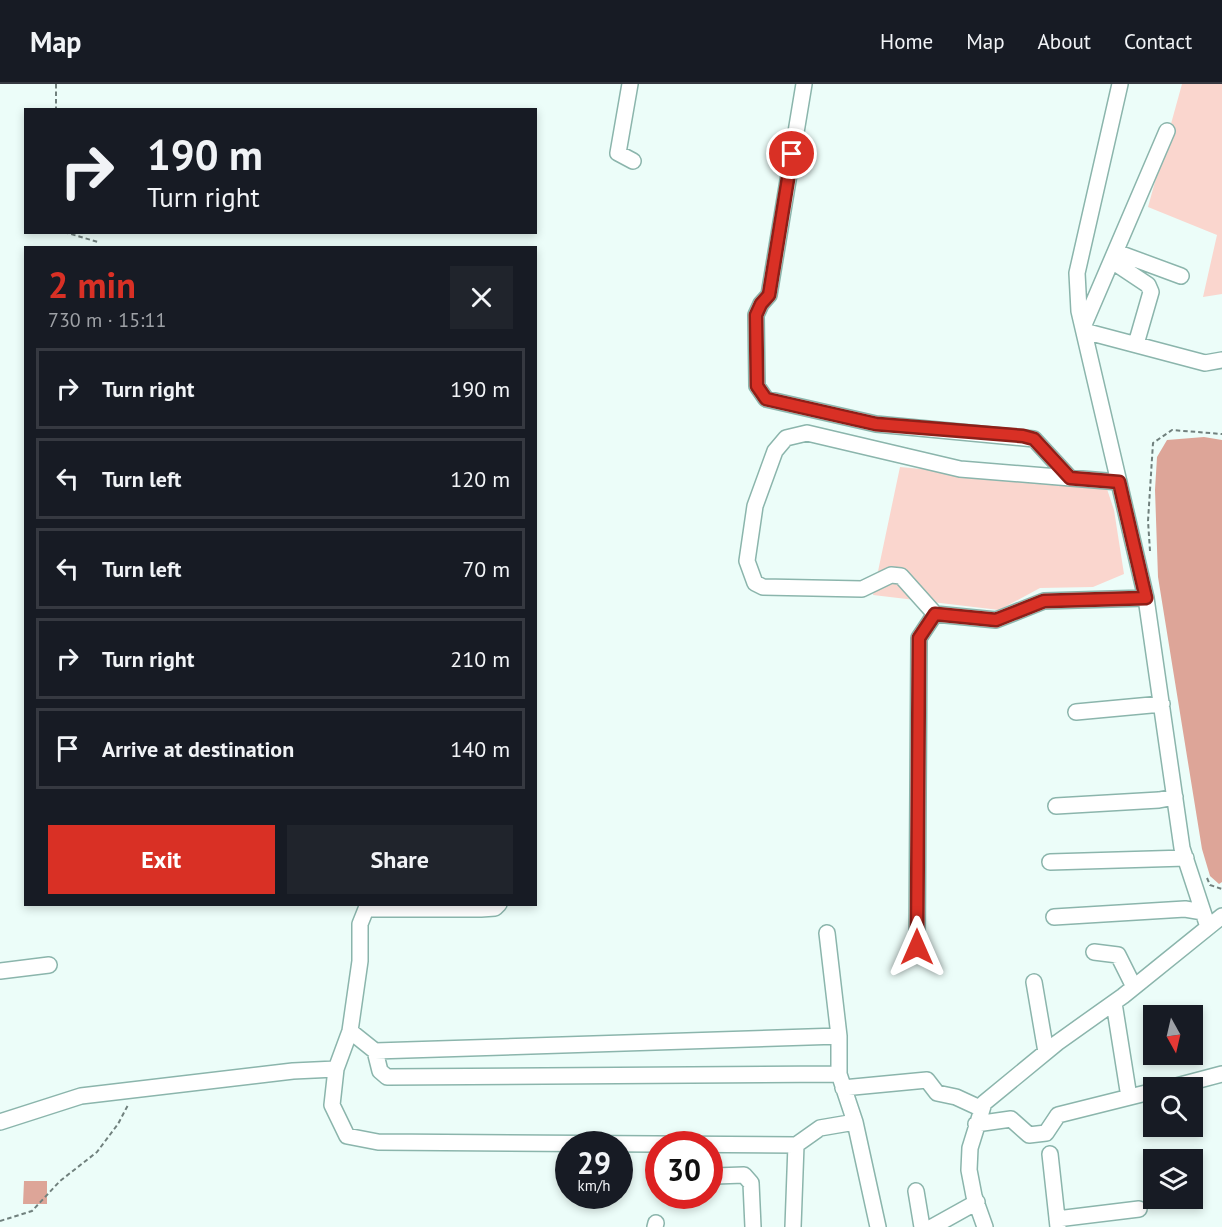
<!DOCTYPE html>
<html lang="en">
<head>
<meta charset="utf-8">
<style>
  :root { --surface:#171b24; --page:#20242c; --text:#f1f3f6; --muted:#9ea1a6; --line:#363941; --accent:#d93025 }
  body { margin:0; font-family:"PT Sans",sans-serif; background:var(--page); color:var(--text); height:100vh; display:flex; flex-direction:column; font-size:22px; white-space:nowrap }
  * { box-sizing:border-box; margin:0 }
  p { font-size:20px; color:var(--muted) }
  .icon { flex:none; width:33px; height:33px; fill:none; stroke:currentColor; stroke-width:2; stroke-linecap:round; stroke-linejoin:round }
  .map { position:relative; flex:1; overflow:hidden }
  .drawer { position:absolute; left:24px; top:162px; width:513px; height:660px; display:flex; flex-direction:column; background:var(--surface); border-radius:0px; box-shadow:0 3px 9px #0003 }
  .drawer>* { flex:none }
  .banner { position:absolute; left:24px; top:24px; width:513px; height:126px; border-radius:0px; box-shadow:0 3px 9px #0003; background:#171b24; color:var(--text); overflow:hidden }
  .needle { width:39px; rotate:172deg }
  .tools { position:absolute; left:1143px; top:921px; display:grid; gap:12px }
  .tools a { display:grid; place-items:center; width:60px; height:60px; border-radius:0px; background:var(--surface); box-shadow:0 3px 9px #0003; font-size:30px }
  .speed { position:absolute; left:555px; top:1047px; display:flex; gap:12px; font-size:30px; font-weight:700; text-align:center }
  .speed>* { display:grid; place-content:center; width:78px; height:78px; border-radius:50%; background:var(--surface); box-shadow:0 3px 9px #0003; line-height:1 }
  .speed small { font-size:15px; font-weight:400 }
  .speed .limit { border:9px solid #d22; background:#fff; color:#111 }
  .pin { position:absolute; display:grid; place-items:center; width:51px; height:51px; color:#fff; margin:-26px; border:3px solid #fff; border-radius:50%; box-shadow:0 2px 6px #0007 }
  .me { position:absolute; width:66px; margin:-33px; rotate:0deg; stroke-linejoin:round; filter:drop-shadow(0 0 4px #0008) }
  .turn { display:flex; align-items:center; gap:21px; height:126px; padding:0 24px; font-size:27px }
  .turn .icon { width:78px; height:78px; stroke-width:2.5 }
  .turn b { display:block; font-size:42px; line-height:51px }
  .round { display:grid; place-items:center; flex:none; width:63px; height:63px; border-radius:0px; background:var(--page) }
  .summary { display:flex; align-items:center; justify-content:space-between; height:102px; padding:0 24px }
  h1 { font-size:36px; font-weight:600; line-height:45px; color:var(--accent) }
  .primary-button { display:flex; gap:12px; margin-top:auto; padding:12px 24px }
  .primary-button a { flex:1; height:69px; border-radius:0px; background:var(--accent); color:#fff; font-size:24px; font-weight:600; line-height:69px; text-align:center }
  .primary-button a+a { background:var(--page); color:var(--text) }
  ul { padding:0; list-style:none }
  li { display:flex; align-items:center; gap:18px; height:81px; margin:0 12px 9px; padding:0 12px; border:3px solid var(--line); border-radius:0px }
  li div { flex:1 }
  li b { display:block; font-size:22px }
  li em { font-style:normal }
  header { display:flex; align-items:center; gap:36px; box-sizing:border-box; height:84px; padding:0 30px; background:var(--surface); border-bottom:2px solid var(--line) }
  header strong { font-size:28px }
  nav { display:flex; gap:33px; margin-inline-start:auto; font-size:21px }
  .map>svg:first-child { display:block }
  .green { fill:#fad6ce }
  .water { fill:#dda598 }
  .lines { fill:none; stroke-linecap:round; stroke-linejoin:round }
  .minor-casing { stroke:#8bb5ac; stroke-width:18 }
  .path { stroke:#70807d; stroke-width:2; stroke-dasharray:4.5 3; stroke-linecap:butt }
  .minor { stroke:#fff; stroke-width:15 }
  .route-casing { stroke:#8d1f18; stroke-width:15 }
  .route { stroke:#d93025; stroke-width:10 }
</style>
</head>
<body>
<header>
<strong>Map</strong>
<nav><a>Home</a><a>Map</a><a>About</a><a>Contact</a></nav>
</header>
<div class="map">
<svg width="1222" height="1143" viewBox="0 0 1222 1143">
  <rect width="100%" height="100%" fill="#ecfdf9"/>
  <path class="green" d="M1182 0H1222V210L1203 213 1217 151 1148 123Z
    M900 383 1106 402 1114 426 1124 490 1093 503 1040 504 999 526 873 511Z"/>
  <path class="water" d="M1204 353 1222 356V798L1219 800 1210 792 1202 765 1158 493 1155 406 1157 373 1167 356Z
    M24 1097H47V1120H23Z"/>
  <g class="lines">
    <defs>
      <path id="minor" d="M630 0 618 69 633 77
        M804 0 769 211 761 220 756 231 757 302 766 315 876 340 1034 355 1070 394
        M1120 0 1077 189 1079 227 1146 514 1182 764 1208 843
        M1116 168 1181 192
        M1112 177 1148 201 1151 208 1136 260
        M1083 243 1167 47
        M1084 247 1205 279 1222 276
        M935 530 901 492 891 491 862 505 763 503 755 499 747 477 755 422 775 367 786 354 807 349 960 385 1119 398
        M1076 628 1162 620
        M1056 722 1159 716 1175 713
        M1050 778 1186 774
        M1054 833 1185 825 1203 828
        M827 849 839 952V990L855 1038 878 1143
        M917 863 919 554 935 530 996 536 1044 517 1146 514
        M1094 868 1118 871 1134 903
        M0 887 49 881
        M1034 898 1046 968
        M1114 919 1129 1013
        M350 947 375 967 380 987 387 993 839 990
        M375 967 839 952
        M336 985 350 947 360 877V840L366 825H481L495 824 499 820
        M843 1004 927 996 937 1009 956 1013 982 1025
        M1169 1004 1222 990
        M0 1038 81 1012 293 987 336 985 332 1021 347 1052 378 1058 796 1061 793 1143
        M976 1040 1011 1035 1029 1051 1046 1049 1058 1031 1154 1007
        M796 1061 820 1044 855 1038
        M1050 1070 1058 1143
        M710 1089 715 1092 744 1091 751 1099 753 1143
        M916 1107 922 1143
        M1057 1135 1139 1125
        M655 1143 656 1139
        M932 1143 977 1118
        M985 1143 974 1112 969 1086 970 1064 984 1019 1057 959 1123 912 1222 832"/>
    </defs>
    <use href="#minor" class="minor-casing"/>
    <path class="path" d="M56 0V26
      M64 148 98 158
      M1150 467 1148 437 1153 359 1172 346 1222 350
      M1207 794 1210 801 1222 805
      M0 1137 32 1127 60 1097 97 1068 118 1040 128 1021"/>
    <use href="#minor" class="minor"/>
  </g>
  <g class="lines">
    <defs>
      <path id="route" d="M792 70 769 211 761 220 756 231 757 302 766 315 876 340 1023 352 1034 355 1070 394 1119 398 1146 514 1044 517 996 536 935 530 919 554 917 863"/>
    </defs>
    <use href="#route" class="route-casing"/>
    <use href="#route" class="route"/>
  </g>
</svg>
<div class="tools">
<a><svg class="needle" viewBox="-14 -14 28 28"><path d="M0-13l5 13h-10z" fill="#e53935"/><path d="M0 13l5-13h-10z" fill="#9ea1a6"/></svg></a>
<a><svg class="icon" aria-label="search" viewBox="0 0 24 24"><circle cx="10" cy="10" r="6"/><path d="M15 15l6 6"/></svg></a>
<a><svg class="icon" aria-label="layers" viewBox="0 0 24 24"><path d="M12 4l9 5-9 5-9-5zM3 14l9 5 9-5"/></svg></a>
</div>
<div class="speed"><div>29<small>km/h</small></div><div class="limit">30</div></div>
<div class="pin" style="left:792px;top:70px;background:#d93025"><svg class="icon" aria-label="arrive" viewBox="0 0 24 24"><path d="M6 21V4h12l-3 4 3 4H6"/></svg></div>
<svg class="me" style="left:917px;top:863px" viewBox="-20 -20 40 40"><path d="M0-17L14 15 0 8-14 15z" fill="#d93025" stroke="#fff" stroke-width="4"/></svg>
<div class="banner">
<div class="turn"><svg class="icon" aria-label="right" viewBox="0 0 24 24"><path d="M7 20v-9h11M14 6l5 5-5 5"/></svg><div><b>190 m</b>Turn right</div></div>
</div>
<section class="drawer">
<div class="summary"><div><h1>2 min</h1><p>730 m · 15:11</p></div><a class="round"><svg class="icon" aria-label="close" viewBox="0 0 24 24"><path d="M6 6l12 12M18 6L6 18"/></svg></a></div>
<ul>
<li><svg class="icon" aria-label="right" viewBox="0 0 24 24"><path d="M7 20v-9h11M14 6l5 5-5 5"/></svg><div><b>Turn right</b></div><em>190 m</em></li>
<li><svg class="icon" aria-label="left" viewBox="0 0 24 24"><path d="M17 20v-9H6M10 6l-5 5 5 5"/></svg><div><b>Turn left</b></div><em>120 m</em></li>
<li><svg class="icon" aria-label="left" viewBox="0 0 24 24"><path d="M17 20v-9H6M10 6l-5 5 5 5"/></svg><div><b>Turn left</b></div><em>70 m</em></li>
<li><svg class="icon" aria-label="right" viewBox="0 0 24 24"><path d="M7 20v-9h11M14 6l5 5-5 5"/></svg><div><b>Turn right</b></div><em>210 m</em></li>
<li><svg class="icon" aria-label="arrive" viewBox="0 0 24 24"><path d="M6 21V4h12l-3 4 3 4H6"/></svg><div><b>Arrive at destination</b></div><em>140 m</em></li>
</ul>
<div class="primary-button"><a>Exit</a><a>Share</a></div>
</section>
</div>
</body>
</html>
